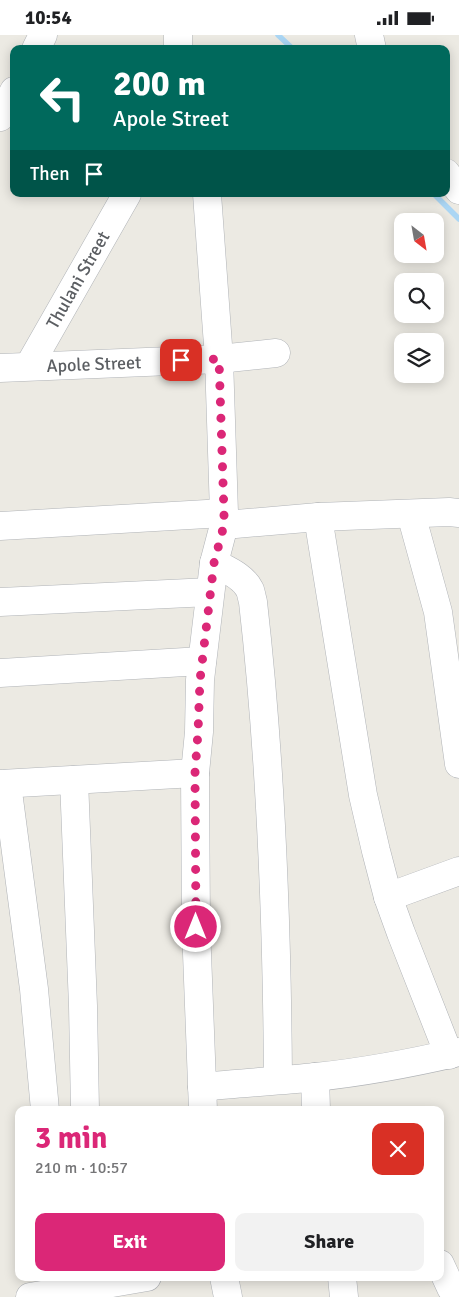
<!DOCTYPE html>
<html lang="en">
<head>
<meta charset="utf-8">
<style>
  :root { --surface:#fff; --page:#f2f2f2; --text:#202124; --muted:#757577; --accent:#db2777 }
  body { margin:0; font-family:Signika,sans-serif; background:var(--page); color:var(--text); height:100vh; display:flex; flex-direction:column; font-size:19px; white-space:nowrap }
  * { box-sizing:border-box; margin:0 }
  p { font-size:16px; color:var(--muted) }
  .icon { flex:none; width:28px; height:28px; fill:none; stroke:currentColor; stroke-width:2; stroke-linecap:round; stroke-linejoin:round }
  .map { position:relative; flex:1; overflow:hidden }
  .panel { position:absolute; left:15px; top:1071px; width:429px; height:175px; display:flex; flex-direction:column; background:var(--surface); border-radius:10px; box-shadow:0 2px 12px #0003 }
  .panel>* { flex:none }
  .guide { position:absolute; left:10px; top:10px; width:440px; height:152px; border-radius:10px; box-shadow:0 2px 12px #0003; background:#00695c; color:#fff; overflow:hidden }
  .needle { width:32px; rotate:149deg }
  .buttons { position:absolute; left:394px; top:178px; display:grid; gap:10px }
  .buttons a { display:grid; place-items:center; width:50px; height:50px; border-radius:10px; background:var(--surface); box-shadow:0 2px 12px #0003; font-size:25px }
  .pin { position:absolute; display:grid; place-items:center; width:42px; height:42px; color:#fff; margin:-21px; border-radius:10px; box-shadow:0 2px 8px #0006 }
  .me { position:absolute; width:55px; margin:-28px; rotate:0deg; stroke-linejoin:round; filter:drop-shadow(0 0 4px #0008) }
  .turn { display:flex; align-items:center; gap:18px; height:105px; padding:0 20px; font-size:22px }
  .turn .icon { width:65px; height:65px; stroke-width:2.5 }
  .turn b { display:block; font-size:35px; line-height:42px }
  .then { display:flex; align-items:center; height:48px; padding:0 20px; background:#0003; gap:10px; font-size:19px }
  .round { display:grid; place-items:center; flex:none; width:52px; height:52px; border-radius:10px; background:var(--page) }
  .head { display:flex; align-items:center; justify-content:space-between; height:85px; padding:0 20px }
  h1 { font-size:30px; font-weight:700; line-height:38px; color:var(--accent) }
  .primary-button { display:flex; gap:10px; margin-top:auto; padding:10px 20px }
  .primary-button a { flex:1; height:58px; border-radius:10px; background:var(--accent); color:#fff; font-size:20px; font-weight:700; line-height:58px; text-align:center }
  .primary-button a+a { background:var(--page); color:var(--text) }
  .status { display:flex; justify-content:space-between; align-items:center; height:35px; padding:0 25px; background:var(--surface); direction:ltr }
  .status svg { height:14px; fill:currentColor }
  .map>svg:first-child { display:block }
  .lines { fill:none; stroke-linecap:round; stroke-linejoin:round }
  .stream { stroke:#abd6f4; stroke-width:5.5 }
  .minor-casing { stroke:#b0b3b7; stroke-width:29 }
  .minor { stroke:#fff; stroke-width:28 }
  .route { stroke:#db2777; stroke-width:9; stroke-dasharray:0 16.2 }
  .labels { text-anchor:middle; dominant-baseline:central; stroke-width:4.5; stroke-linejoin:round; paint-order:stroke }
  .street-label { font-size:18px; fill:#5b5e62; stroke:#fff }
</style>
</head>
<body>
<div class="status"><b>10:54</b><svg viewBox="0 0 49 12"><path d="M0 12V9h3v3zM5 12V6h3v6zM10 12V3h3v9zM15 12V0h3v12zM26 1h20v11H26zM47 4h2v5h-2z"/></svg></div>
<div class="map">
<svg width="459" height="1262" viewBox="0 0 459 1262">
  <rect width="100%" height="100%" fill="#eceae3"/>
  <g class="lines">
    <path class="stream" d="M278 0 293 14
      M434 159 459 184"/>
    <defs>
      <g id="minor">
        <path d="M178 0V14"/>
        <path d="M369 0 372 14"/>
        <path d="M36 14 43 0"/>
        <path d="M0 82 14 56"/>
        <path d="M446 138 459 155"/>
        <path id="s1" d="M29 331 127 159"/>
        <path id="s2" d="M0 333 219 324 276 318"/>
        <path d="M411 479 438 577 459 729"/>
        <path d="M318 482 363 760 376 816 388 862 401 898 449 1020"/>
        <path d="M224 490 318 482 449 477 459 478"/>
        <path d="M0 491 224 478"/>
        <path d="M214 528C227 535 243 541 250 555 251 558 252 563 253 567 271 725 277 885 278 1045"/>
        <path d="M0 567 210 557"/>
        <path d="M0 638 202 626"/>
        <path d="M74 745 83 971 85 1075"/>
        <path d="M0 749 195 738"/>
        <path d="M7 749 34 954 45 1075"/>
        <path d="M388 862 459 836"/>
        <path d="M315 1042 316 1075"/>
        <path d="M202 1052C240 1048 278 1046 316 1042 364 1037 412 1028 459 1017"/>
        <path d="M203 1075 196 892 195 738 199 697 200 645 214 528 224 490V478L219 324 207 159"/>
        <path d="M440 1229 451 1253 458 1262"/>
        <path d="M224 1242 228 1262"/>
        <path d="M342 1242 344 1262"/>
        <path d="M30 1262 147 1242"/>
      </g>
    </defs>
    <use href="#minor" class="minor-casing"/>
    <use href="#minor" class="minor"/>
  </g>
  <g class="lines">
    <path class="route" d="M181 325 219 324 224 478V490L214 528 200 645 198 697 195 738 196 892"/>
  </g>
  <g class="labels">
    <g class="street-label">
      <text stroke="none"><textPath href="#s1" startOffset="99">Thulani Street</textPath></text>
      <text stroke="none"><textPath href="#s2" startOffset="94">Apole Street</textPath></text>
    </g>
  </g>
</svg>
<div class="buttons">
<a><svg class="needle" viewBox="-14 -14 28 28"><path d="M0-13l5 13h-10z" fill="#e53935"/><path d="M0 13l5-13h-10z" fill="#757577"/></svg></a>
<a><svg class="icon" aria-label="search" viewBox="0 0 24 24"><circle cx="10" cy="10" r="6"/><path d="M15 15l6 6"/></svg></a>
<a><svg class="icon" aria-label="layers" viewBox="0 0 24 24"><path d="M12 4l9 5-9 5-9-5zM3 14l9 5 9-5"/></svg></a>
</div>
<div class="pin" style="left:181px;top:325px;background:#d93025"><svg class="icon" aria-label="arrive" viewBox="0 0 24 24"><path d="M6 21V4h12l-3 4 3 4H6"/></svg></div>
<svg class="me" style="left:196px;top:892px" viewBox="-20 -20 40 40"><circle r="17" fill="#db2777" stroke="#fff" stroke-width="3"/><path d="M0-11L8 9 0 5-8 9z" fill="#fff"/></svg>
<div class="guide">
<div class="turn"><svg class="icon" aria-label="left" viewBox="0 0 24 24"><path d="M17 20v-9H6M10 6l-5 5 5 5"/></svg><div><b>200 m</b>Apole Street</div></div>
<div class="then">Then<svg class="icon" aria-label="arrive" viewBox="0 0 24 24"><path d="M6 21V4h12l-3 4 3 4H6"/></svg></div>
</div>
<section class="panel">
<div class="head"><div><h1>3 min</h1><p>210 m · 10:57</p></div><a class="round" style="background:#d93025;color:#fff"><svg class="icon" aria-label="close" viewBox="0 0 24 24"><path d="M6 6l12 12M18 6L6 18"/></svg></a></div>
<div class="primary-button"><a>Exit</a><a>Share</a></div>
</section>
</div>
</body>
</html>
